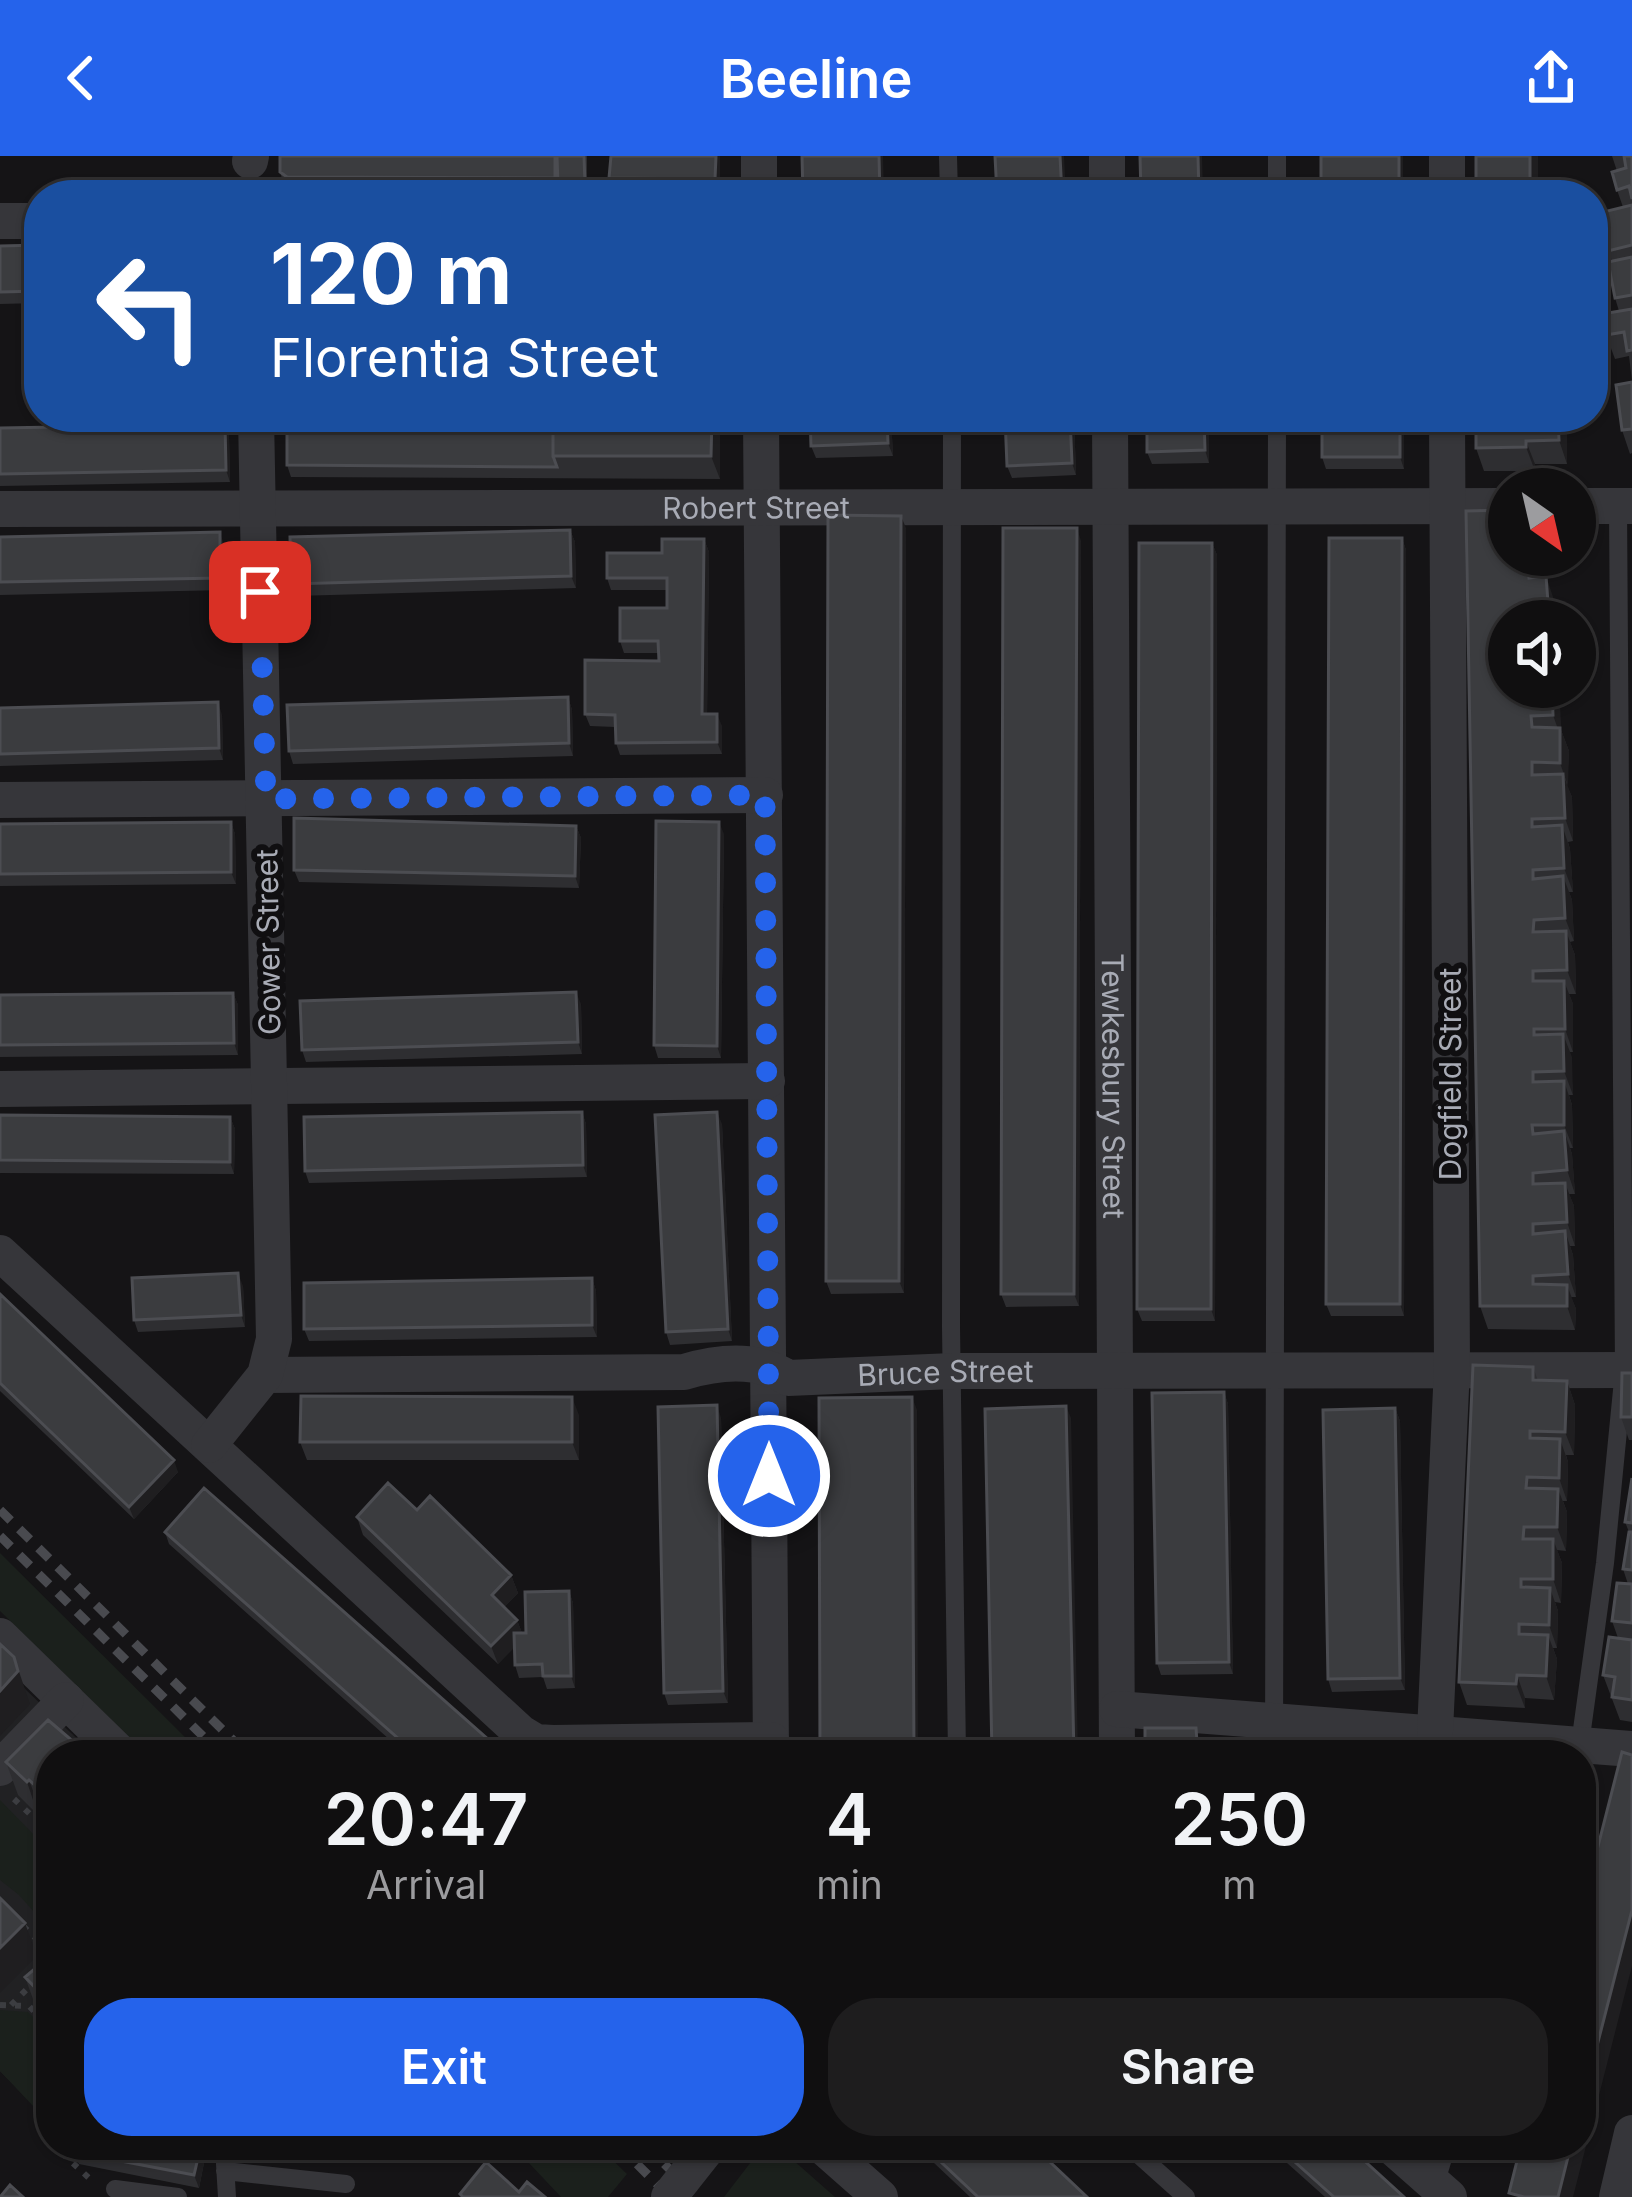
<!DOCTYPE html>
<html lang="en">
<head>
<meta charset="utf-8">
<style>
  :root { --surface:#100f10; --page:#1e1d1e; --text:#f1f3f6; --muted:#9c9c9f; --line:#302f30; --accent:#2563eb }
  body { margin:0; font-family:Inter,sans-serif; background:var(--page); color:var(--text); height:100vh; display:flex; flex-direction:column; font-size:45px; white-space:nowrap }
  * { box-sizing:border-box; margin:0 }
  p { font-size:39px; color:var(--muted) }
  .icon { flex:none; width:66px; height:66px; fill:none; stroke:currentColor; stroke-width:2; stroke-linecap:round; stroke-linejoin:round }
  .map { position:relative; flex:1; overflow:hidden }
  .sheet { position:absolute; left:36px; top:1584px; width:1560px; height:420px; display:flex; flex-direction:column; background:var(--surface); border-radius:48px; box-shadow:0 3px 9px #0004,0 0 0 3px var(--line) }
  .sheet>* { flex:none }
  .hud { position:absolute; left:24px; top:24px; width:1584px; height:252px; border-radius:48px; box-shadow:0 3px 9px #0004,0 0 0 3px var(--line); background:#1a4fa0; color:#fff; overflow:hidden }
  .needle { width:78px; rotate:146deg }
  .buttons { position:absolute; left:1488px; top:312px; display:grid; gap:24px }
  .buttons a { display:grid; place-items:center; width:108px; height:108px; border-radius:50%; background:var(--surface); box-shadow:0 3px 9px #0004,0 0 0 3px var(--line); font-size:60px }
  .pin { position:absolute; display:grid; place-items:center; width:102px; height:102px; color:#fff; margin:-51px; border-radius:24px; box-shadow:0 6px 18px #0006 }
  .me { position:absolute; width:132px; margin:-66px; rotate:0deg; stroke-linejoin:round; filter:drop-shadow(0 0 9px #0008) }
  .turn { display:flex; align-items:center; gap:42px; height:252px; padding:0 48px; font-size:54px }
  .turn .icon { width:156px; height:156px; stroke-width:2.5 }
  .turn b { display:block; font-size:84px; line-height:102px }
  .eta { display:flex; justify-content:space-evenly; align-items:center; height:204px; text-align:center }
  .eta b { font-size:72px; font-weight:600; line-height:84px }
  .primary-button { display:flex; gap:24px; margin-top:auto; padding:24px 48px }
  .primary-button a { flex:1; height:138px; border-radius:48px; background:var(--accent); color:#fff; font-size:48px; font-weight:600; line-height:138px; text-align:center }
  .primary-button a+a { background:var(--page); color:var(--text) }
  header { display:flex; justify-content:space-between; align-items:center; height:156px; padding:0 48px; background:var(--accent); color:#fff; font-size:54px; font-weight:600 }
  .map>svg:first-child { display:block }
  .built { fill:#212123 }
  .green { fill:#1b201c }
  .lines { fill:none; stroke-linecap:round; stroke-linejoin:round }
  .path { stroke:#3c3d41; stroke-width:6; stroke-dasharray:6 9; stroke-linecap:butt }
  .lane { stroke:#36363a; stroke-width:18 }
  .street { stroke:#36363a; stroke-width:36 }
  .rail { stroke:#494a4f; stroke-width:9; stroke-dasharray:15 12; stroke-linecap:butt }
  .street-bridge { stroke:#36363a; stroke-width:36 }
  .wall { fill:#2e2e31 }
  .shaded-wall { fill:#1f1e20 }
  .building { fill:#3b3c3f; stroke:#4c4d52; stroke-width:3 }
  .route { stroke:#2563eb; stroke-width:21; stroke-dasharray:0 37.8 }
  .labels { text-anchor:middle; dominant-baseline:central; stroke-width:12; stroke-linejoin:round; paint-order:stroke }
  .street-label { font-size:30px; fill:#a8abb5; stroke:#100f11 }
</style>
</head>
<body>
<header><svg class="icon" aria-label="back" viewBox="0 0 24 24"><path d="M15 5l-7 7 7 7"/></svg>Beeline<svg class="icon" aria-label="share" viewBox="0 0 24 24"><path d="M12 15V3M7 8l5-5 5 5M5 13v7h14v-7"/></svg></header>
<div class="map">
<svg width="1632" height="2041" viewBox="0 0 1632 2041">
  <rect width="100%" height="100%" fill="#151416"/>
  <path class="built" d="M0 1509 94 1599H51V1947L35 1951 0 1915Z"/>
  <path class="green" d="M0 1397 203 1599H147L0 1455Z
    M0 1644 33 1678 51 1706V1775L19 1739 0 1724Z
    M0 1854 28 1856 51 1879V1969L0 1915Z
    M512 1989H597L627 2018 608 2041H561Z
    M764 1989H776L835 2041H724Z"/>
  <g class="lines">
    <path class="path" d="M14 1643 51 1678
      M23 1770 51 1797
      M0 1849 29 1850 51 1873
      M11 1849 34 1826
      M62 1997 90 2023"/>
    <path class="lane" d="M948 0 949 39
      M1277 0V39
      M952 261 951 1171 957 1599
      M1580 1588 1605 1407 1624 1214 1618 350
      M1274 1599 1277 261
      M1128 1989 1186 2041
      M224 1991 227 2041
      M225 2015 346 2028
      M1435 2029 1447 1989
      M115 2033 178 2041"/>
    <g class="street">
      <path d="M1107 0V39"/>
      <path d="M1447 0V39"/>
      <path d="M250 5 251 0"/>
      <path d="M759 39V0"/>
      <path d="M0 65H39"/>
      <path d="M761 261 771 1599"/>
      <path id="s1" d="M1110 261 1117 1599"/>
      <path d="M1575 350H1632"/>
      <path id="s2" d="M0 353 1509 350"/>
      <path d="M0 644 765 639"/>
      <path d="M0 933 767 925"/>
      <path d="M0 1097 521 1577 536 1586 553 1587 771 1584"/>
      <path id="s3" d="M265 1219 684 1216C718 1206 758 1202 788 1222L953 1215 1632 1214"/>
      <path d="M209 1289 265 1219 274 1183 256 261"/>
      <path d="M0 1480 122 1599"/>
      <path d="M1117 1553 1632 1593"/>
      <path d="M1435 1575 1452 1212 1447 261"/>
      <path d="M0 1612 66 1544"/>
      <path d="M821 1989 880 2041"/>
      <path d="M1390 1989 1449 2041"/>
      <path d="M1617 2041 1632 1977"/>
    </g>
    <path class="rail" d="M0 1354 248 1599
      M0 1380 222 1599
      M618 1989 670 2041
      M645 1989 698 2041"/>
    <path class="street-bridge" d="M669 2041 710 1989"/>
  </g>
  <path class="wall" d="M280 0H587V35L291 33 284 29 280 16Z
    M611 0H720V35L613 34 609 22Z
    M1612 0H1632V225L1629 200 1615 203 1606 179 1619 155 1615 142 1612 105 1608 95 1623 51 1617 34V15Z
    M39 89V147L0 148V90Z
    M1632 226V297L1630 298 1622 274Z
    M720 261V323L291 321 287 309Z
    M891 261 893 300 816 302 811 290Z
    M1005 261H1074L1076 319 1012 322 1007 310Z
    M1147 261H1208L1209 307 1152 308 1147 296Z
    M1404 261V313H1326L1322 301Z
    M225 268 229 280 230 326 0 330V272Z
    M1567 269V308H1535V315H1484L1476 292Z
    M906 372 904 1137 831 1138 826 1125Z
    M570 374 575 386 576 432 295 440 291 428Z
    M0 381 224 389 225 434 0 439Z
    M1402 382 1406 394 1404 1160H1331L1326 1148Z
    M704 383 709 396 707 558 722 570V598L620 599 616 587 615 571 590 570 585 558 659 505 658 497H624L620 485 667 452V434H611L607 422 662 397Z
    M1081 385 1079 1150 1006 1151 1001 1138Z
    M1212 387 1217 399 1215 1165H1142L1137 1153Z
    M1509 399H1574V407L1535 408 1536 421 1554 444 1556 465H1509V531H1558L1561 574 1569 595 1567 630 1572 641 1573 685 1568 686 1570 693 1573 736H1569L1572 744 1574 785 1570 786 1575 799 1576 838H1569L1573 848V896H1570L1573 939H1569L1572 949 1573 992H1570L1572 998 1575 1038H1569L1574 1050 1575 1090H1570L1573 1099 1576 1141H1571L1576 1153 1575 1174 1488 1173 1480 1150Z
    M568 541 572 554 573 600 293 608 289 595Z
    M0 552 222 559 223 604 0 610Z
    M231 666 235 678 236 728 0 730V668Z
    M576 670 581 682 579 732 299 726 294 714Z
    M724 678 721 902H658L654 889Z
    M233 837 238 849V899L0 901V839Z
    M581 848 582 898 306 906 302 894Z
    M582 956 586 968 587 1021 309 1027 305 1015Z
    M0 959 230 961 235 973 234 1018 0 1017Z
    M722 968 732 1185 670 1189 666 1176Z
    M592 1122 596 1135 597 1181 309 1185 304 1173Z
    M243 1130 245 1171 138 1176 134 1164Z
    M0 1138 178 1316 134 1363 0 1235Z
    M1533 1211 1538 1225H1567L1575 1249 1574 1299H1566L1568 1306 1567 1345H1563L1567 1356 1566 1395 1557 1394 1562 1407 1561 1447 1555 1446 1558 1455 1557 1492H1553L1557 1503 1554 1544 1525 1542V1552L1467 1549 1459 1526Z
    M1632 1217V1284H1629L1621 1261Z
    M1224 1236 1228 1248 1233 1518 1161 1519 1157 1507Z
    M1395 1252 1400 1265 1405 1534 1332 1536 1328 1523Z
    M579 1259V1304H307L300 1286Z
    M721 1262 728 1547 668 1549 664 1537Z
    M1632 1322V1566L1620 1564 1603 1519 1618 1482 1612 1465 1628 1428 1623 1413 1629 1376 1625 1366Z
    M417 1354 511 1419 518 1437 504 1451 517 1464 522 1477H526L569 1435 573 1447 575 1532 547 1533 543 1521 519 1522 515 1509 514 1491 498 1508 363 1379 357 1361Z
    M165 1376 501 1599H407L169 1388Z
    M51 1599V1666L41 1656 38 1659 18 1639 6 1606Z
    M51 1799V1869L37 1854 25 1821Z
    M76 1989H206L207 1992 199 2032 79 2008 74 1996Z
    M915 1989H1032L1087 2041H970Z
    M1267 1989H1347L1404 2041H1325Z"/>
  <path class="shaded-wall" d="M716 0H720V35L715 23Z
    M879 0H883L884 39H880Z
    M1060 0H1064L1066 39H1062Z
    M1198 0H1202L1203 39H1199Z
    M1399 0H1403V39H1399Z
    M1530 0H1538V39H1530Z
    M712 261H720V323L711 300Z
    M887 261H891L893 300 888 287Z
    M1070 261H1074L1076 319 1072 307Z
    M1204 261H1208L1209 307 1205 294Z
    M1400 261H1404V313L1400 301Z
    M1558 261H1564L1567 269V308L1559 284Z
    M225 268 229 280 230 326 226 314Z
    M1526 285 1535 308V315L1526 291Z
    M901 360 906 372 904 1137 899 1125Z
    M1077 372 1081 385 1079 1150 1074 1138Z
    M570 374 575 386 576 432 571 420Z
    M220 376 224 389 225 434 220 422Z
    M1402 382 1406 394 1404 1160 1400 1148Z
    M704 383 709 396 707 571 702 558Z
    M1212 387 1217 399 1215 1165 1211 1153Z
    M1527 399H1532L1535 408 1537 445 1529 422Z
    M1546 420 1554 444 1556 465H1551L1549 460Z
    M1552 531H1556L1560 543 1561 574 1569 595 1568 630 1560 607V579L1553 559Z
    M568 541 572 554 573 600 569 587Z
    M218 546 222 559 223 604 219 592Z
    M717 558 722 570V598L717 586Z
    M1563 618 1572 641 1573 685 1565 662Z
    M231 666 235 678 236 728 231 716Z
    M719 666 724 678 721 902 717 890Z
    M1562 669 1570 693 1573 736 1564 712Z
    M576 670 581 682 579 732 575 720Z
    M1563 720 1572 744 1574 785 1565 762Z
    M1566 775 1575 799 1576 838 1567 814Z
    M1564 825 1573 848V896L1565 873Z
    M576 836 581 848 582 898 578 886Z
    M233 837 238 849V899L234 887Z
    M1563 878 1572 901 1573 939 1564 915Z
    M1564 925 1572 949 1573 992 1564 969Z
    M582 956 586 968 587 1021 583 1009Z
    M717 956 722 968 732 1185 728 1173Z
    M230 961 235 973 234 1018 230 1006Z
    M1564 975 1572 998 1575 1038 1567 1014Z
    M1565 1027 1574 1050 1575 1090 1567 1066Z
    M1565 1075 1573 1099 1576 1141 1568 1118Z
    M238 1117 243 1130 245 1171 241 1159Z
    M592 1122 596 1135 597 1181 592 1169Z
    M1567 1129 1576 1153 1575 1174 1567 1150Z
    M1567 1225 1575 1249 1574 1299 1565 1276Z
    M1224 1236 1228 1248 1233 1518 1229 1506Z
    M572 1241 579 1259V1304L572 1286Z
    M912 1241 917 1254 918 1599H914Z
    M717 1249 721 1262 728 1547 723 1535Z
    M1066 1250 1071 1262 1078 1599H1074Z
    M1395 1252 1400 1265 1405 1534 1400 1522Z
    M1560 1283 1568 1306 1567 1345 1559 1322Z
    M174 1304 178 1316 134 1363 129 1351Z
    M1558 1333 1567 1356 1566 1395 1557 1371Z
    M1553 1383 1562 1407 1561 1447 1553 1423Z
    M511 1419 518 1437 498 1457 492 1439Z
    M1550 1432 1558 1455 1557 1492 1549 1469Z
    M569 1435 573 1447 575 1532 571 1520Z
    M517 1464 524 1482 498 1508 491 1490Z
    M1548 1479 1557 1503 1554 1544 1546 1520Z
    M14 1501 30 1548 0 1580V1535Z
    M1517 1519 1525 1542V1552L1516 1528Z
    M29 1624 41 1656 38 1659 27 1626Z
    M1632 1754V1810L1573 2041H1558L1571 1989H1581V1952Z
    M25 1767 37 1800 0 1837V1792Z
    M201 1989H206L207 1992 199 2032 194 2019Z"/>
  <path class="building" d="M280 0H555V22L287 21 280 16Z
    M557 0H584L585 29 558 28Z
    M611 0H716L715 23 609 22Z
    M802 0H879L880 39H803Z
    M995 0H1060L1062 39H997Z
    M1140 0H1198L1199 39H1141Z
    M1321 0H1399V39H1321Z
    M1476 0H1530V39H1476Z
    M1624 0H1632V43L1629 30 1617 34 1612 16 1626 12Z
    M1632 49V89L1608 95 1599 57Z
    M39 89V135L0 136V90Z
    M1632 101V139L1615 142 1608 106Z
    M1632 153V194L1627 195 1624 176 1606 179 1602 158Z
    M1632 226V273L1622 274 1616 229Z
    M287 261H553V300L557 311 287 309Z
    M553 261H712L711 300H553Z
    M810 261H887L888 287 811 290Z
    M1005 261H1070L1072 307 1007 310Z
    M1147 261H1204L1205 294 1147 296Z
    M1322 261H1400V301H1322Z
    M1476 261H1558L1559 284 1526 285V291L1476 292Z
    M225 268 226 314 0 318V272Z
    M1509 354V399H1527L1529 422 1546 420 1549 460 1529 461 1530 465H1509V531H1552L1553 559 1531 560 1532 571 1560 572V607L1532 606V619L1563 618 1565 662 1532 663V671L1562 669 1564 712 1533 714V723L1563 720 1565 762 1534 764 1533 776 1566 775 1567 814 1533 815V825H1564L1565 873H1534V879L1563 878 1564 915 1533 916V926L1564 925V969H1532L1533 978 1564 975 1567 1014 1533 1017V1028L1565 1027 1567 1066 1533 1068V1078L1565 1075 1568 1118 1533 1120V1128L1567 1129V1150H1480L1466 355Z
    M828 359 901 360 899 1125H826Z
    M1003 372H1077L1074 1138H1001Z
    M570 374 571 420 291 428 290 381Z
    M220 376V422L0 426V381Z
    M1329 382H1402L1400 1148H1326Z
    M662 383H704L702 558H717V586L616 587 615 559 585 558V504L659 505 658 485H620V452H667V422H607V397H662Z
    M1139 387H1212L1211 1153H1137Z
    M568 541 569 587 289 595 287 549Z
    M218 546 219 592 0 598V552Z
    M294 662 576 670 575 720 294 714Z
    M656 665 719 666 717 890 654 889Z
    M231 666V716L0 718V668Z
    M576 836 578 886 302 894 300 845Z
    M233 837 234 887 0 889V839Z
    M582 956 583 1009 305 1015 304 961Z
    M717 956 728 1173 666 1176 655 959Z
    M0 959 230 961V1006L0 1004Z
    M238 1117 241 1159 134 1164 132 1122Z
    M592 1122V1169L304 1173V1127Z
    M0 1138 174 1304 129 1351 0 1227Z
    M1473 1209 1533 1211V1224L1567 1225 1565 1276 1530 1275V1282L1560 1283 1559 1322 1527 1321 1526 1332 1558 1333 1557 1371H1524L1523 1383H1553V1423H1521V1431L1550 1432 1549 1469 1519 1468V1478L1548 1479 1546 1520 1517 1519 1516 1528 1459 1526Z
    M1622 1217H1632V1261H1621Z
    M1224 1236 1229 1506 1157 1507 1152 1237Z
    M301 1240 572 1241V1286H300Z
    M912 1241 914 1599H820L819 1242Z
    M717 1249 723 1535 664 1537 658 1251Z
    M1066 1250 1074 1599H992L985 1253Z
    M1395 1252 1400 1522 1328 1523 1323 1254Z
    M1632 1322V1367L1625 1366Z
    M388 1327 417 1354 430 1340 511 1419 492 1439 517 1464 491 1490 357 1361Z
    M204 1332 499 1593 494 1599H417L165 1376Z
    M1629 1376H1632V1414L1623 1413Z
    M1617 1427 1632 1428V1467L1612 1465Z
    M569 1435 571 1520H543L542 1508 515 1509 514 1477H526L525 1436Z
    M1609 1481 1632 1484V1544L1612 1541 1615 1521 1603 1519Z
    M0 1488 14 1501 18 1515 0 1535Z
    M48 1564 89 1599H51L50 1643 29 1624 27 1626 6 1606Z
    M1145 1572H1196L1197 1586H1226V1599H1145Z
    M1280 1593 1356 1599H1280Z
    M1622 1596 1632 1599V1754L1581 1952V1757Z
    M0 1742 25 1767 0 1792Z
    M51 1799V1848L25 1821Z
    M76 1989H201L194 2019 74 1996Z
    M923 1989H1032L1087 2041H978Z
    M1276 1989H1347L1404 2041H1334Z
    M1521 1989H1571L1558 2041H1524L1509 2037Z
    M486 2006 519 2036 527 2026 545 2041H463L460 2038Z
    M10 2029 23 2041H0Z"/>
  <g class="lines">
    <path class="route" d="M260 436 266 643 765 639 769 1320"/>
  </g>
  <g class="labels">
    <g class="street-label">
      <text stroke="none"><textPath href="#s2" startOffset="756">Robert Street</textPath></text>
      <text transform="translate(268 786) rotate(-91)">Gower Street</text>
      <text transform="translate(1450 918) rotate(-90)">Dogfield Street</text>
      <text stroke="none"><textPath href="#s1" startOffset="669">Tewkesbury Street</textPath></text>
      <text stroke="none"><textPath href="#s3" startOffset="684">Bruce Street</textPath></text>
    </g>
  </g>
</svg>
<div class="buttons">
<a><svg class="needle" viewBox="-14 -14 28 28"><path d="M0-13l5 13h-10z" fill="#e53935"/><path d="M0 13l5-13h-10z" fill="#9c9c9f"/></svg></a>
<a><svg class="icon" aria-label="sound" viewBox="0 0 24 24"><path d="M4 9h4l5-4v14l-5-4H4zM17 9q2 3 0 6"/></svg></a>
</div>
<div class="pin" style="left:260px;top:436px;background:#d93025"><svg class="icon" aria-label="arrive" viewBox="0 0 24 24"><path d="M6 21V4h12l-3 4 3 4H6"/></svg></div>
<svg class="me" style="left:769px;top:1320px" viewBox="-20 -20 40 40"><circle r="17" fill="#2563eb" stroke="#fff" stroke-width="3"/><path d="M0-11L8 9 0 5-8 9z" fill="#fff"/></svg>
<div class="hud">
<div class="turn"><svg class="icon" aria-label="left" viewBox="0 0 24 24"><path d="M17 20v-9H6M10 6l-5 5 5 5"/></svg><div><b>120 m</b>Florentia Street</div></div>
</div>
<section class="sheet">
<div class="eta">
<div><b>20:47</b><p>Arrival</p></div>
<div><b>4</b><p>min</p></div>
<div><b>250</b><p>m</p></div>
</div>
<div class="primary-button"><a>Exit</a><a>Share</a></div>
</section>
</div>
</body>
</html>
